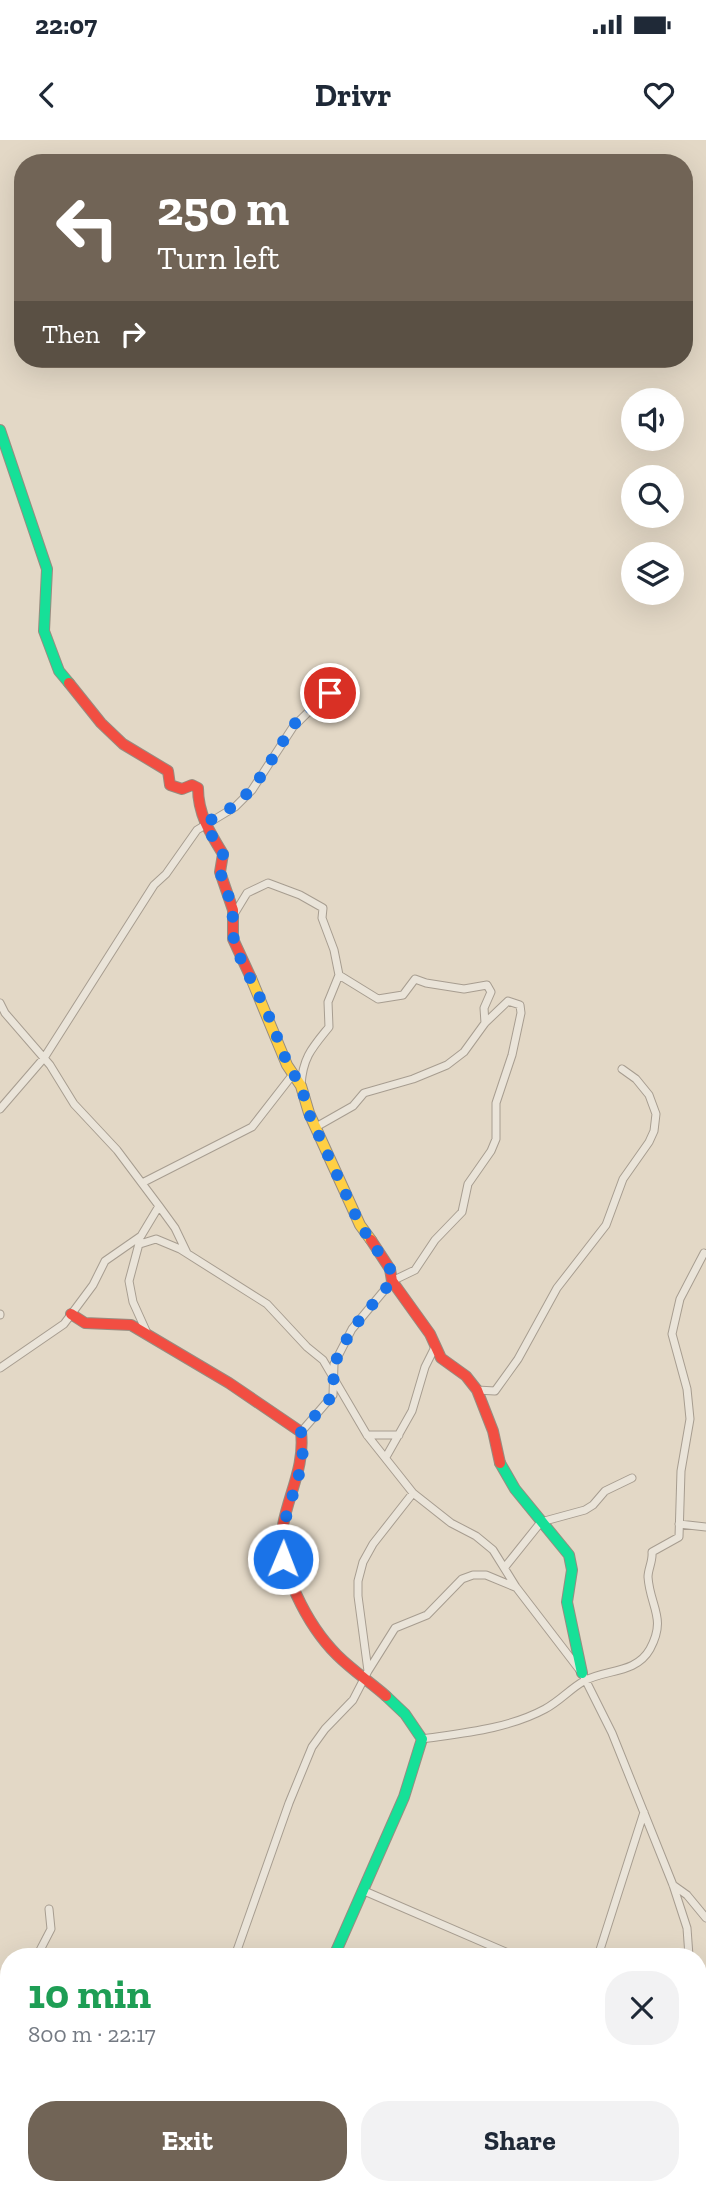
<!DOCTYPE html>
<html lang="en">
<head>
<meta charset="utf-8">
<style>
  :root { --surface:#fff; --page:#f2f2f3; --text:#1f2937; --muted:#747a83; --accent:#716456 }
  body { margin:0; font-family:"Zilla Slab",serif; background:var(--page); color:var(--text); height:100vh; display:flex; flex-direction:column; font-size:26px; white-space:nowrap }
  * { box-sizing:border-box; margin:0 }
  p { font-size:23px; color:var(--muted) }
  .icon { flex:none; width:38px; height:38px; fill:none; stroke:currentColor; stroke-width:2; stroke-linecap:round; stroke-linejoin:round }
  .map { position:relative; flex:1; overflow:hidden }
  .panel { position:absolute; left:0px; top:1808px; width:707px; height:247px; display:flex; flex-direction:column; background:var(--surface); border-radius:28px 28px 0 0; box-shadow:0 7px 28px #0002 }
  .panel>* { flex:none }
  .top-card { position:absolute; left:14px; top:14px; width:679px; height:214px; border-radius:28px; box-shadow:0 7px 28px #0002; background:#716456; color:#fff; overflow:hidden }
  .buttons { position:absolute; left:621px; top:248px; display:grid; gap:14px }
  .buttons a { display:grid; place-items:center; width:63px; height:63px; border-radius:50%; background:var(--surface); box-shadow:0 7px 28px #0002; font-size:35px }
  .pin { position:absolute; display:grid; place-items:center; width:60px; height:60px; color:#fff; margin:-30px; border:4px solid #fff; border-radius:50%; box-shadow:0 2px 7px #0007 }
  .me { position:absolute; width:77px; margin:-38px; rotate:1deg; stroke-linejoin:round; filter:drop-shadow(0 0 5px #0008) }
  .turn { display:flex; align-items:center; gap:24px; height:147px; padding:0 28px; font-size:32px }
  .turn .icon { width:91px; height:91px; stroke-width:2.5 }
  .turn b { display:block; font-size:49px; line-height:60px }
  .then { display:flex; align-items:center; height:66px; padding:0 28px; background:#0003; gap:14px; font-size:26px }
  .round { display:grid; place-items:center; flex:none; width:74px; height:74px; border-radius:28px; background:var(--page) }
  .overview { display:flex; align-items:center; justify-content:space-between; height:119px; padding:0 28px }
  h1 { font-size:42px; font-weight:700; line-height:52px; color:#1e9e55 }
  .action { display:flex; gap:14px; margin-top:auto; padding:14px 28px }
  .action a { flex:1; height:80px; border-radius:28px; background:var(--accent); color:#fff; font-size:28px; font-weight:700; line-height:80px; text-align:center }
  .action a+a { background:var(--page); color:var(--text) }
  .status { display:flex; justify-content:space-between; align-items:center; height:49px; padding:0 35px; background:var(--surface); direction:ltr }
  .status svg { height:19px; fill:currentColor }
  header { display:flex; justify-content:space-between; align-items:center; height:91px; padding:0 28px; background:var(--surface); font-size:32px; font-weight:700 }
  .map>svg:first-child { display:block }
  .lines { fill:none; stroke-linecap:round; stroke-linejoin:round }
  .street-casing { stroke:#a79d90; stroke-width:9 }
  .fast-casing { stroke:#978c80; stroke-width:12 }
  .slow-casing { stroke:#978c80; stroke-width:12 }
  .jam-casing { stroke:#978c80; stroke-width:12 }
  .street { stroke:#eae4d9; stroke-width:7 }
  .fast { stroke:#16e098; stroke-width:10 }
  .slow { stroke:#ffcf43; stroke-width:10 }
  .jam { stroke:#f24e42; stroke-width:10 }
  .route { stroke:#1a73e8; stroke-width:12; stroke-dasharray:0 21.6 }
</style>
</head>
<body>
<div class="status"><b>22:07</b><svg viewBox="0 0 49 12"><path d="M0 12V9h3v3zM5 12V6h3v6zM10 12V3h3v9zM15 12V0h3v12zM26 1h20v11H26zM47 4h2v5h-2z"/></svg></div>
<header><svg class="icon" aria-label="back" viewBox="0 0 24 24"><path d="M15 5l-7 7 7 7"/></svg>Drivr<svg class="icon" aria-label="heart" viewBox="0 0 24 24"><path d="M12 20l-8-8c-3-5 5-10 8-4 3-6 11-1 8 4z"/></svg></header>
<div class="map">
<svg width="706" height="2054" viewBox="0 0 706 2054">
  <rect width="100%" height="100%" fill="#e3d8c6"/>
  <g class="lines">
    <defs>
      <path id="street" d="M233 776 247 753 268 743 300 755 323 768 322 778 334 810 339 835 328 862 329 887C312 908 303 917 301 945
        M339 835 378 859 403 855 415 839 426 843 464 849 487 845 491 852 484 868 485 883
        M0 863 5 873 50 925 74 964 117 1010 159 1066 141 1096 105 1121 93 1145 64 1184 0 1228
        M0 969 44 918 154 745 166 734 197 690 235 667 252 650 293 587 340 541
        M142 1043 252 987 294 933
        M159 1066 175 1088 187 1113
        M140 1100 129 1141 133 1162 147 1193
        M140 1104 156 1099 180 1109 267 1164 307 1207 323 1220 367 1295 413 1353 451 1383 476 1396 493 1410 516 1447 582 1533 612 1593 673 1745 687 1788 689 1816
        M0 1174V1175
        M477 1250 495 1251 518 1219 557 1148 606 1085 623 1039 649 1002 654 991 656 974 649 955 636 939 622 929
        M301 1292 333 1255 334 1224 352 1189 392 1141 415 1130 435 1100 462 1072 468 1044 491 1011 496 999V963L512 915 521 873 520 865 508 861 485 883 464 912 447 925 413 939 364 953 353 966 316 987
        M367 1295H399
        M386 1317 412 1271 425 1227 435 1207
        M679 1384 706 1387
        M505 1427 541 1382 585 1370 593 1365 605 1351 632 1338
        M368 1531 395 1488 427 1475 462 1439 473 1435H486L515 1447
        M422 1599C463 1593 508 1589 545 1569 560 1561 571 1548 584 1541 606 1529 636 1534 650 1509 667 1478 650 1467 648 1437 648 1429 653 1421 652 1412L679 1397 681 1331 690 1279 687 1249 672 1194 680 1159 704 1113
        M673 1745 687 1755 706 1778
        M362 1750 515 1816
        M37 1816 51 1789 49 1769
        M235 1816 289 1663 312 1607 325 1589 353 1560 368 1531 358 1456V1441L363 1422 373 1404 413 1353
        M598 1816 644 1672
        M0 1840 9 1846
        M698 1844 706 1855
        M698 1884 706 1865
        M698 1926 706 1938
        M201 2046 205 2054
        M102 2054 105 2046
        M253 2054 256 2046
        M351 2054 354 2046
        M443 2054 445 2046
        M537 2054 539 2046"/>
      <path id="fast" d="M0 290 47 429 44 491 59 531 69 543
        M500 1323 515 1349 569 1415 572 1430 567 1462 582 1533
        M334 1816 404 1657 422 1599 405 1574 386 1556"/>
      <path id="slow" d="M251 838 287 925 301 946 309 973 360 1085 371 1100"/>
      <path id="jam" d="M69 543 101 583 123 604 168 631 170 645 182 649 192 645 198 648C198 674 210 693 223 714L220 732 233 770V799L251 838
        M371 1100 390 1129 392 1141 430 1194 441 1218 466 1236 477 1250 493 1291 500 1323
        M71 1174 85 1183 131 1185 229 1243 301 1292C305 1326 289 1353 283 1385 275 1426 309 1487 337 1515 352 1530 370 1542 386 1556"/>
    </defs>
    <use href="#street" class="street-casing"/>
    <use href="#fast" class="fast-casing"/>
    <use href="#slow" class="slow-casing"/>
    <use href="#jam" class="jam-casing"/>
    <use href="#street" class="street"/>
    <use href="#fast" class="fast"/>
    <use href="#slow" class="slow"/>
    <use href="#jam" class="jam"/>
  </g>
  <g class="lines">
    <path class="route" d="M283 1419C275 1375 311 1335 301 1292L333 1255 334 1224 352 1189 392 1141 390 1129 360 1085 309 974 301 946 288 925 268 874 241 820 232 793 233 769 220 732 223 714 206 686V682C255 660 265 627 293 586 302 573 319 563 330 553"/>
  </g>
</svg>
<div class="buttons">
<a><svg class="icon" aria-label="sound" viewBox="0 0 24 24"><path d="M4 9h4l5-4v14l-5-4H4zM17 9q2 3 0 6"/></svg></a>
<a><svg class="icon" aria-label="search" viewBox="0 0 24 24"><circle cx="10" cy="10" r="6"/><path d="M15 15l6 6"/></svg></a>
<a><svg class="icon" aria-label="layers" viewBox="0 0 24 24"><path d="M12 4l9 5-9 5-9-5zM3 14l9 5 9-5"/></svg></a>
</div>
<div class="pin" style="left:330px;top:553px;background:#d93025"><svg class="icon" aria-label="arrive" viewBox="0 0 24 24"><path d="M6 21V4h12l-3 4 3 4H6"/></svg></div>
<svg class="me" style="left:283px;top:1419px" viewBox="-20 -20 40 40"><circle r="17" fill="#1a73e8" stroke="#fff" stroke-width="3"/><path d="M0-11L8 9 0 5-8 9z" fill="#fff"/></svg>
<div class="top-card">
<div class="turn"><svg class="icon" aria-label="left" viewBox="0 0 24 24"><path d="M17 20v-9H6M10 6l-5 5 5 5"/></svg><div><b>250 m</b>Turn left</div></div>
<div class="then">Then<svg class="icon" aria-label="right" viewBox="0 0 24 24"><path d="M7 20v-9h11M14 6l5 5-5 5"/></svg></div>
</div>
<section class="panel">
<div class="overview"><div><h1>10 min</h1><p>800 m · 22:17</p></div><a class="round"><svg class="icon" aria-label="close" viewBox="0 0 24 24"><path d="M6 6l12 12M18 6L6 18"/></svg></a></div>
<div class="action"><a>Exit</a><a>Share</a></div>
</section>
</div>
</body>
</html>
